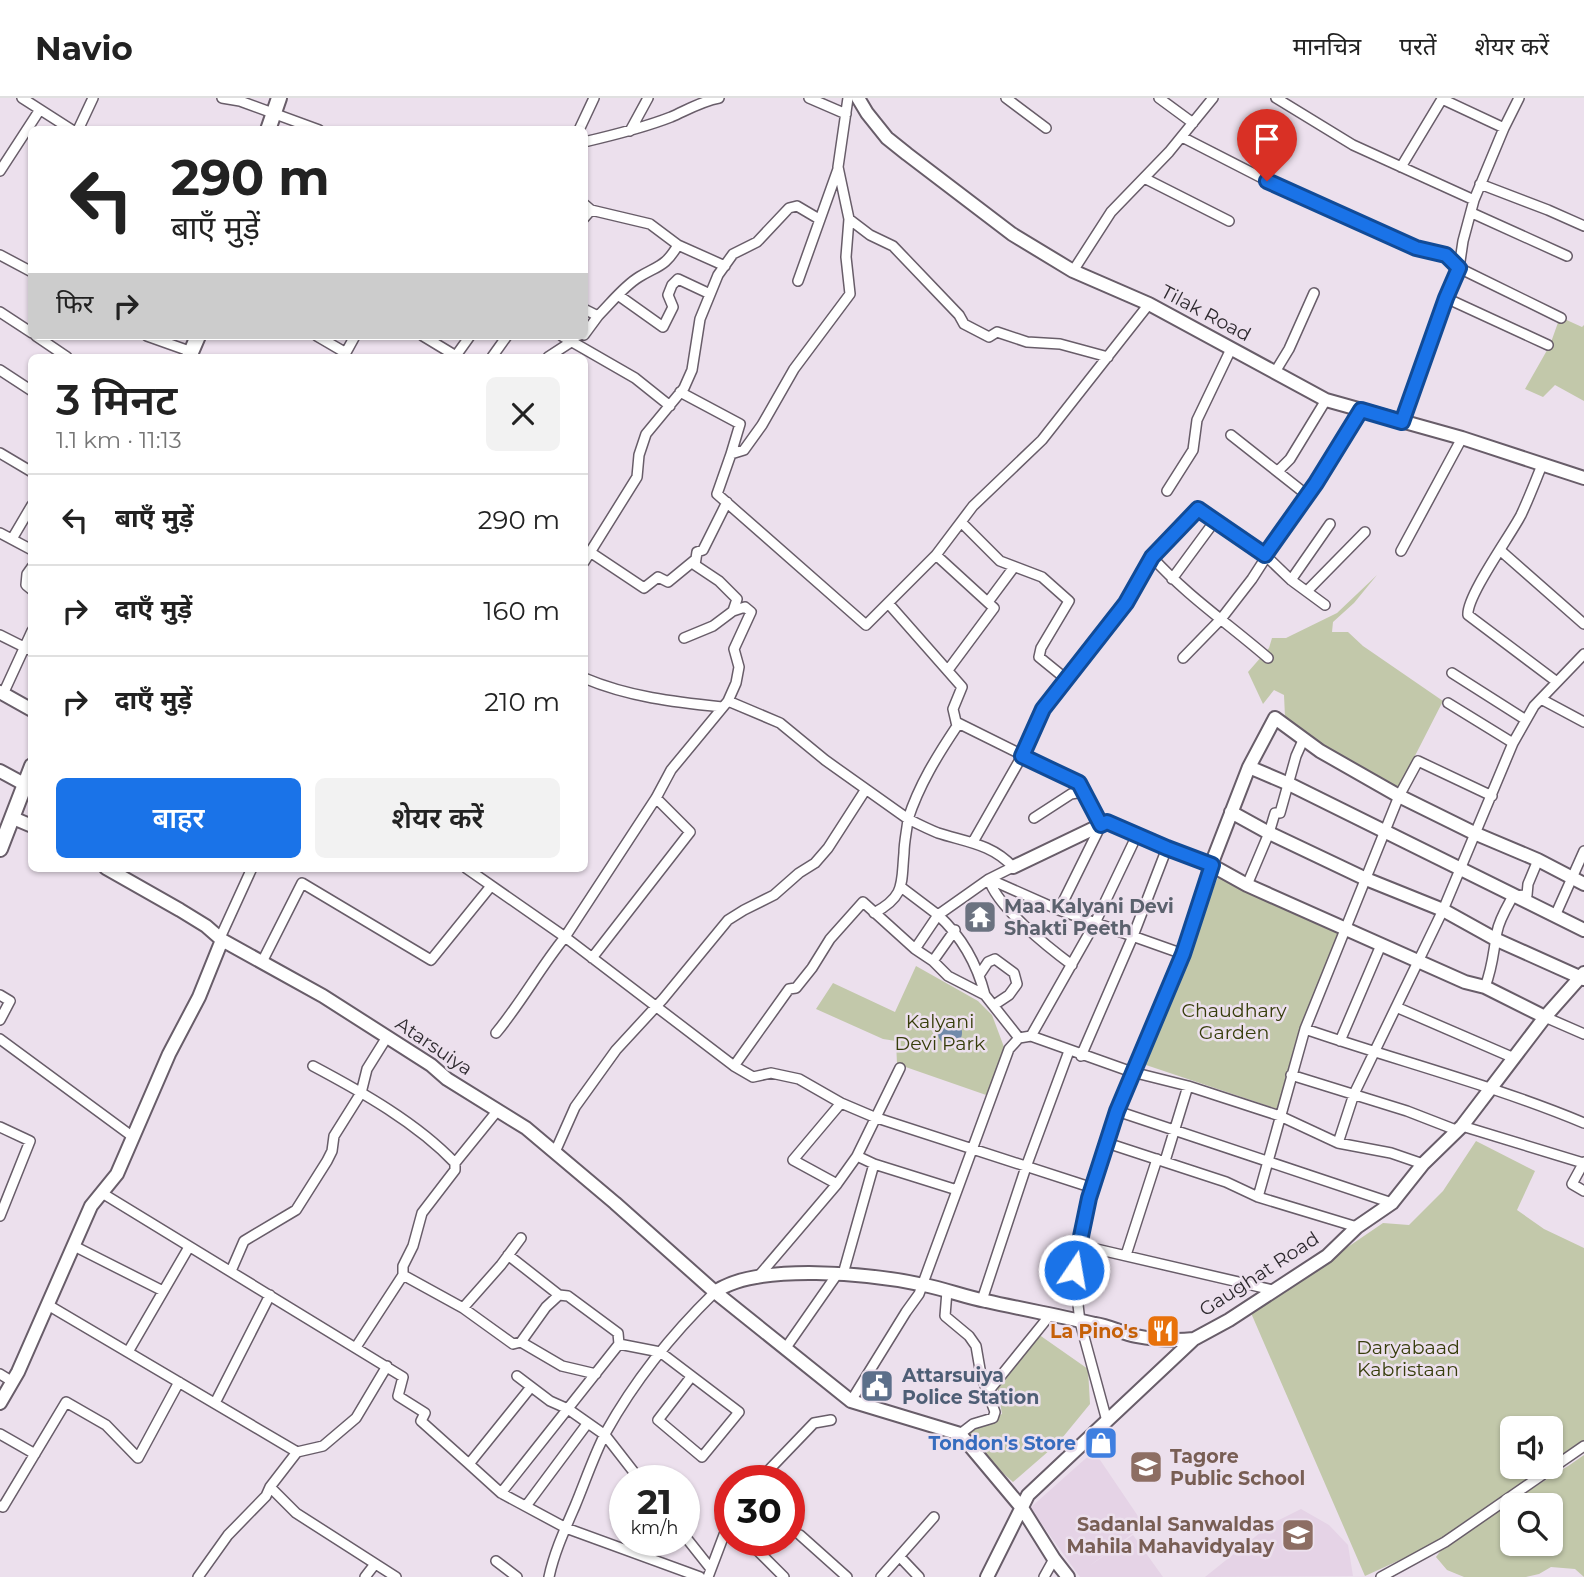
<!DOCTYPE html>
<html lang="hi">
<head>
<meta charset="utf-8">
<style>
  :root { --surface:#fff; --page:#f2f2f2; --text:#222; --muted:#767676; --line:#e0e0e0; --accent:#1a73e8 }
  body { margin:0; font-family:Montserrat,"Noto Sans Devanagari",sans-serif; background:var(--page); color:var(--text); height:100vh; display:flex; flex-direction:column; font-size:26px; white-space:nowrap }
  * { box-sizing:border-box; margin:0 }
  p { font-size:23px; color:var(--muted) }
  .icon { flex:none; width:38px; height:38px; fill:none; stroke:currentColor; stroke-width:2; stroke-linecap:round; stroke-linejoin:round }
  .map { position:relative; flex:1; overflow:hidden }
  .panel { position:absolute; left:28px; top:256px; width:560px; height:518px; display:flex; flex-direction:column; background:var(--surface); border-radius:10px; box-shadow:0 2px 5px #0004 }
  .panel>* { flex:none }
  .hud { position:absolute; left:28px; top:28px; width:560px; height:214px; border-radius:10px; box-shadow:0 2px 5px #0004; background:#fff; color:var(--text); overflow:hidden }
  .controls { position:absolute; left:1500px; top:1318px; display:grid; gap:14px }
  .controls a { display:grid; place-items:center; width:63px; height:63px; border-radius:10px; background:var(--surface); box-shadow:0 2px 5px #0004; font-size:35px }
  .speed { position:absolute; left:609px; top:1367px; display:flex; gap:14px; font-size:35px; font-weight:700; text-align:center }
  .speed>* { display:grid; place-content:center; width:91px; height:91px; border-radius:50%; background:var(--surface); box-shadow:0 2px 5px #0004; line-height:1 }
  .speed small { font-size:18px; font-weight:400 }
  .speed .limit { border:10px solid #d22; background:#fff; color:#111 }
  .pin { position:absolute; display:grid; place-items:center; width:60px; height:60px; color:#fff; margin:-72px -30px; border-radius:50% 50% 50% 0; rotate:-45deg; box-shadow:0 0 7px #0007 }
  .pin .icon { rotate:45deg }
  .me { position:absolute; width:77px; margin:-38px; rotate:12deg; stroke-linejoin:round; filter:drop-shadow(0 0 5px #0008) }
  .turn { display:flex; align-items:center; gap:24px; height:147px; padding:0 28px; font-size:32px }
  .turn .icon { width:91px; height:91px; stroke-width:2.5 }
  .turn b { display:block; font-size:49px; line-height:60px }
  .then { display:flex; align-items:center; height:66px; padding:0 28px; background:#0003; gap:14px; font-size:26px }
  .round { display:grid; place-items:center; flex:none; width:74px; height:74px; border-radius:10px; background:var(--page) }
  .head { display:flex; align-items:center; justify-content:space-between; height:119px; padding:0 28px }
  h1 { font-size:42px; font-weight:600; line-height:52px }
  .action { display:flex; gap:14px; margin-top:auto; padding:14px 28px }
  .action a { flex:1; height:80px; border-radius:10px; background:var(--accent); color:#fff; font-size:28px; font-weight:600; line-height:80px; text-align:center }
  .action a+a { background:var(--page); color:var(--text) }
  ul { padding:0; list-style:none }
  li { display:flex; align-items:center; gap:21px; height:91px; padding:0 28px; border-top:2px solid var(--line) }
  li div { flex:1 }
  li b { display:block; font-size:26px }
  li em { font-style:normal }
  header { display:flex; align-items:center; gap:42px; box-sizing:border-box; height:98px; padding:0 35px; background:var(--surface); border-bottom:2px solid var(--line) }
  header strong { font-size:33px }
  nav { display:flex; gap:38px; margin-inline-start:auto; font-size:24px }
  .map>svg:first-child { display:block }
  .built { fill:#e5d3e6 }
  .green { fill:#c2c8aa; fill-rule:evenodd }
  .water { fill:#718aaa }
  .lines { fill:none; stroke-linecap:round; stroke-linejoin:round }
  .street-casing { stroke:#685d69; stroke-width:12 }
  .secondary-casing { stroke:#685d69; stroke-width:16 }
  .primary-casing { stroke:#685d69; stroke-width:18 }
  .street { stroke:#fff; stroke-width:9 }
  .secondary { stroke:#fff; stroke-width:12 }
  .primary { stroke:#fff; stroke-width:14 }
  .route-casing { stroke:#114b97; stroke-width:18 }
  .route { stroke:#1a73e8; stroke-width:12 }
  .labels { text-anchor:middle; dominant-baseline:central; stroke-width:5; stroke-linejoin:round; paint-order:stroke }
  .street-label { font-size:19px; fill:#2e2a2f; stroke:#ece0ed }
  .worship-label { font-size:19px; font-weight:bold; fill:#5b616d; stroke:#ece0ed; text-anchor:start }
  .park-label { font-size:19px; fill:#373d0b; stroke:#ece0ed }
  .food-label { font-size:19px; font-weight:bold; fill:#c56008; stroke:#ece0ed; text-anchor:end }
  .service-label { font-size:19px; font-weight:bold; fill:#4e5e75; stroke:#ece0ed; text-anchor:start }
  .shop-label { font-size:19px; font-weight:bold; fill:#366cbe; stroke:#ece0ed; text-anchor:end }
  .education-label { font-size:19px; font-weight:bold; fill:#785e54; stroke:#ece0ed; text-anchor:start }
</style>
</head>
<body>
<header>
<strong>Navio</strong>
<nav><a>मानचित्र</a><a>परतें</a><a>शेयर करें</a></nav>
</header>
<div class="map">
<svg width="1584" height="1479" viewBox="0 0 1584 1479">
  <rect width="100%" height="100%" fill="#ece0ed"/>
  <path class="built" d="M1094 1353 1144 1427 1088 1469 1133 1437 1163 1479H1080L1030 1410Z
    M1301 1411 1329 1427 1348 1447 1353 1478 1205 1479 1271 1426Z"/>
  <path class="green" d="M1560 219 1582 229 1584 227V303L1555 287 1543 299 1525 291 1550 247Z
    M1377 477 1354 505 1333 524 1332 534H1348L1363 548 1443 603 1397 693 1347 665 1285 619 1284 597 1274 592 1263 606 1248 574 1269 550 1272 540H1286L1337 515Z
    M1218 779 1339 832 1277 1011 1140 965Z
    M916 868 978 903 992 917 1004 949 989 998 897 966 896 943 883 941 816 911 833 885 895 914Z
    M1476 1043 1535 1073 1517 1112 1544 1131 1584 1150V1349L1424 1451 1365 1478 1251 1215 1383 1125 1409 1127 1443 1093ZM1512 1330H1550V1368H1512Z
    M1038 1236 1088 1271 1090 1306 1058 1345 1013 1384 980 1355 969 1334 972 1330 1002 1316 997 1287Z
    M1584 1357V1479L1575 1471 1551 1469 1539 1476 1526 1479H1464L1447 1472 1436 1459C1445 1445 1460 1437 1473 1428 1509 1402 1548 1383 1584 1357ZM1512 1407H1550V1446H1512Z"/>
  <path class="water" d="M938 935a12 12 0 1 1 24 0a12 12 0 1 1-24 0Z"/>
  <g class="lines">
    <defs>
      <path id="street" d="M22 0 72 32
        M222 0 240 3 319 32
        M809 0 846 16
        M848 0 838 69 849 121 846 159 850 196 794 271 762 327 744 352 731 356 717 396 866 527 888 505
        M1006 0 1046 30
        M1159 0 1193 25
        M1276 0 1353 47 1474 102
        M78 32 93 0
        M579 32 594 0
        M630 33 648 0
        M1182 39 1307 103 1332 111 1416 150 1446 157 1459 170 1561 220
        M584 44C614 37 643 30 671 19 687 12 702 3 719 0
        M1401 69 1442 1 1504 30 1519 0
        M0 73 39 13
        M1144 80 1229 123
        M1480 86 1548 112 1584 128
        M584 106 591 112 584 120
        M591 112 650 126 678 147 725 168
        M1472 115 1567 158
        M849 121 870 137 893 148 959 217 964 226 989 239 997 234 1027 244 1060 246 1108 259
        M0 157 32 174
        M1073 173 1111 114 1169 54 1213 0
        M798 183 838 71
        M618 197 663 229 673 209 668 197 672 187 678 181 710 196
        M1446 200 1548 247
        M1149 206 1042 342 973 408 936 457 888 505 962 589 953 611 957 628C937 658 919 687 908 721 918 726 928 731 938 735 966 744 992 746 1013 769L989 781 1059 812 1183 856
        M584 211 598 218 584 237
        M0 214 32 235
        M598 218C611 205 624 188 639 179 659 167 665 169 678 147
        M36 238 67 259
        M147 238 192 254
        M317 238 346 255
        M423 238 456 258
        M562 238 635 280 670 308
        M344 258 355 238
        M455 259 470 238
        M492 259 507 238
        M548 259 571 244
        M0 272 32 293
        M1275 274 1289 251 1314 195
        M680 294 740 326 731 356
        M1402 324 1446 200 1459 170 1463 143 1474 102 1504 30
        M1231 337 1307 397
        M0 355 32 374
        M1542 367C1535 384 1529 400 1521 417 1510 438 1466 499 1468 517L1557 584
        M1278 373 1290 361 1326 302
        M1167 393 1193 352 1197 322 1231 251
        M727 404 703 452 697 454 695 467 719 483 737 501 733 513
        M961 424 1000 463 1042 479 1069 503 1041 550 1039 559 1066 581
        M0 435 32 452
        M12 441 32 407
        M1401 453 1462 340
        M1501 453 1584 526
        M590 454 644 490 658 479 668 484 696 461
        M936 457 994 510 948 572
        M1152 459C1186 497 1230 527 1268 560
        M584 464 637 379 639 357 646 336 684 290 692 272 700 221 718 177 733 156 757 144 789 110 797 108 819 121
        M32 469 27 476 26 487 32 492
        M1172 481 1214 424
        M1291 482 1330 426
        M1307 493 1365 434
        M988 504 1014 469
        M0 537 32 553
        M684 540 713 528 733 513 745 509 751 514 734 551 739 569 736 585 728 603 671 672 656 700 565 839 734 968 753 979 771 975 799 981 841 1005 874 1019 1093 1090
        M1183 560 1221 521 1252 481 1361 312
        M1452 575 1526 622
        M584 580C629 599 674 604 722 609
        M3 596 32 533
        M1541 601 1584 624
        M728 603 780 625 825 662 908 721C907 732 904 744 904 755 901 785 906 798 874 815
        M1448 605 1513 645
        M956 624 1079 685 1101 727 1059 812
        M1034 720 1071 696 1083 694
        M973 744 1022 658 1043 611 1126 505 1152 459 1198 411 1265 457 1291 482 1325 507
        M466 770 565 839C540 870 521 905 496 935
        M1247 787 1269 735 1275 715H1280L1296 658 1304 640
        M901 789 938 817 915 851
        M1555 818 1584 753
        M220 840 252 770
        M592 860 690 734 656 700
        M933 863 955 832
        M262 864 302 785 431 862 491 788
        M980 876 988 864 995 861 1014 875 1017 886 1009 897 994 907
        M1485 889C1493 868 1493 855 1497 834 1499 822 1507 809 1513 798L1527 797 1528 786 1538 762
        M0 897 10 903 0 922
        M985 897C977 866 962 839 938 817L989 781C996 808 1049 850 1072 867
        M1396 909 1514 960
        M1545 919 1584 936
        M1305 931C1398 963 1493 987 1584 1025
        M1031 938 1095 825 1137 737
        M0 941 133 1039
        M1340 943 1381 847
        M1081 958 1133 838 1167 750
        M313 968C362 994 417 1025 455 1065
        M734 968 789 891 796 890 812 870 830 841 863 804 915 851 933 863 948 878 985 897 1019 940 1031 938 1132 974 1188 988 1280 1018 1338 1045 1391 1055 1423 1066
        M1291 977 1407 1013 1456 1032
        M1117 1013 1392 1105
        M1462 1028 1583 1065
        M0 1029 30 1043 0 1118
        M1107 1045 1226 1084 1258 1099 1357 1129
        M1338 1045 1354 996 1443 812 1513 645 1534 608 1584 556
        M555 1054 575 1009 616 952 663 901 728 822 744 812 774 797 799 775 815 765 828 750 866 691
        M857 1058 874 1066 957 1092
        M1165 1063 1188 988
        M1584 1064 1572 1086 1584 1093
        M837 1086 793 1062 841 1005
        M102 1095 403 1279 398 1298 425 1315 421 1323 469 1366
        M1258 1099 1305 931 1399 698 1418 663 1492 698
        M1079 1147 1273 1192
        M74 1148 163 1193
        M508 1157 559 1197
        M1126 1157 1157 1061
        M231 1173 244 1143 296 1112 327 1063 332 1053 334 1038 361 995 367 971 387 939
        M843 1176 874 1066
        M403 1177 463 1210 501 1167 521 1140
        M757 1180 837 1086 857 1058 900 970
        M947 1193 945 1218 969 1238 976 1248 981 1277 995 1314 993 1320 973 1326 960 1336
        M982 1202 1026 1069 1069 953
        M48 1207 297 1354
        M463 1210 513 1246 521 1244 562 1268 596 1276
        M521 1244 546 1209 559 1197 568 1198 618 1235 619 1246 660 1254 739 1314 702 1359 658 1322 691 1279
        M356 1249 403 1177V1168L413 1148 422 1115 455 1072V1065L498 1012
        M785 1251 838 1175
        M128 1254 189 1149
        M0 1276 13 1284
        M517 1278 550 1303 568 1311 605 1337 640 1382
        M531 1289 469 1366 501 1395 566 1430 700 1479
        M987 1295 1050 1217
        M851 1303 906 1214 919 1196 1009 951 1019 940
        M215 1305 270 1197
        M1107 1323 1080 1224 1074 1172 1089 1100 1117 1013 1183 856 1211 767
        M0 1336 35 1356
        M763 1382 765 1376 814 1325 831 1322
        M270 1389 296 1415 396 1479
        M501 1395 619 1246
        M0 1408 3 1409 66 1304 106 1327 138 1360 179 1284
        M526 1408 587 1326
        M684 1437 711 1471
        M800 1437 847 1479
        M747 1442 784 1479
        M900 1459 919 1479
        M496 1463 517 1479
        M198 1479 228 1437 266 1398 270 1389 297 1354 323 1348 356 1320 387 1268
        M365 1479 375 1466
        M549 1479C554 1455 565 1431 575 1408 585 1384 594 1357 606 1334 635 1282 673 1235 715 1194
        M708 1479 730 1421
        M881 1479 934 1419
        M1044 1479 1054 1461
        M1381 1479 1445 1444 1584 1348"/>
      <path id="secondary" d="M858 0 867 15 887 40 907 56 1012 136 1073 173 1149 206 1326 302 1462 340 1584 380
        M0 594 32 612
        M1249 669 1289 686 1584 832
        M0 673 24 686
        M1231 714 1269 735 1366 781 1443 812 1497 842 1584 881
        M13 720 32 728
        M1211 767 1247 787 1465 884 1485 889 1545 919
        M1013 769 1107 724 1167 750 1211 767 1249 669 1275 620 1320 653 1399 698 1474 735 1538 762 1584 786
        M106 770 180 812 206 828 222 842 323 898 431 967 447 981 526 1030 615 1105 715 1194 851 1303 960 1336 1022 1410 1054 1461 1068 1479
        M715 1194C758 1164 873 1176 924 1187 945 1191 965 1199 986 1203 1022 1211 1059 1218 1095 1226 1109 1228 1122 1235 1136 1238 1156 1242 1175 1243 1194 1241
        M0 1305 18 1274 91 1108 117 1076 169 956 199 899 222 842
        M987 1479 1028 1397 1194 1241 1229 1222 1327 1158 1357 1129 1392 1105 1423 1066 1462 1028 1545 919 1584 875"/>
      <path id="primary" d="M268 32 279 0
        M189 259 198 238
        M0 751 32 668"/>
    </defs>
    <use href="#street" class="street-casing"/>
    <use href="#secondary" class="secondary-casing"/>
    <use href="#primary" class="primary-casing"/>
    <use href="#street" class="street"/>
    <use href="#secondary" class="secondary"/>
    <use href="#primary" class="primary"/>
  </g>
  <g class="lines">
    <defs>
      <path id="route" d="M1074 1172 1089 1100 1117 1013 1183 856 1212 767 1167 750 1107 724 1101 727 1079 685 1022 658 1043 611 1126 505 1152 459 1198 411 1265 457 1316 385 1361 312 1402 324 1446 200 1459 170 1446 157 1416 150 1267 83"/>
    </defs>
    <use href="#route" class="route-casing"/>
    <use href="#route" class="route"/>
  </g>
  <defs>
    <symbol id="temple-square" viewBox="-11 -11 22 22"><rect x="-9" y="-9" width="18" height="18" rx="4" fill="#6b7280" stroke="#ece0ed"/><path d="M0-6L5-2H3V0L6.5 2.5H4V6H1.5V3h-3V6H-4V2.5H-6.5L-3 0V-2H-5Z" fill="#fff"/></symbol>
    <symbol id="restaurant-square" viewBox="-11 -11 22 22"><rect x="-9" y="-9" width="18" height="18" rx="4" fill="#e8710a" stroke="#ece0ed"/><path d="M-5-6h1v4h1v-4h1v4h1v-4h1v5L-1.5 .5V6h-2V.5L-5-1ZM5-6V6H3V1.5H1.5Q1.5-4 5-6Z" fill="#fff"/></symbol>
    <symbol id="civic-square" viewBox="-11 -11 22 22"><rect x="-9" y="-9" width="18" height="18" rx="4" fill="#5c6f8a" stroke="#ece0ed"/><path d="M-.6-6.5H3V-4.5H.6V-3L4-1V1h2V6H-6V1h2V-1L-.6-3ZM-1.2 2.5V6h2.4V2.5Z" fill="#fff"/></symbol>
    <symbol id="shop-square" viewBox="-11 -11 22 22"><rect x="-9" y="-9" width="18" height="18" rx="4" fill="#3f7fe0" stroke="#ece0ed"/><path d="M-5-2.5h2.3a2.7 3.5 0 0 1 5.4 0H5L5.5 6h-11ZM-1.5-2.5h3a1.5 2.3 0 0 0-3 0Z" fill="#fff"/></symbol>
    <symbol id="school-square" viewBox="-11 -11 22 22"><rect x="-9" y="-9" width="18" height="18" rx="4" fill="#8d6e63" stroke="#ece0ed"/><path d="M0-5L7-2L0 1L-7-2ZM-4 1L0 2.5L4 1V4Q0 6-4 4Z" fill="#fff"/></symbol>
    <symbol id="university-square" viewBox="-11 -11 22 22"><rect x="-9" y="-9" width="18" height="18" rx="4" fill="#8d6e63" stroke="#ece0ed"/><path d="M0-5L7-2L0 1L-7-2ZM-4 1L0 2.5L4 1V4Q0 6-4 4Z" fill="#fff"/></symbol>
  </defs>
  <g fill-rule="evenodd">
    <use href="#temple-square" x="961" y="800" width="38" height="38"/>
    <use href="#restaurant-square" x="1144" y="1214" width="38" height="38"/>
    <use href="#civic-square" x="858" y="1269" width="38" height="38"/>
    <use href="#shop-square" x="1082" y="1326" width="38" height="38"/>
    <use href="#school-square" x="1127" y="1350" width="38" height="38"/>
    <use href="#university-square" x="1279" y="1418" width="38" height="38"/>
  </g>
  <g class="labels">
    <g class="street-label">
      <text transform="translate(1206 215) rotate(28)">Tilak Road</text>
      <text transform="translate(434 948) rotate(34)">Atarsuiya</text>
      <text transform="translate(1259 1176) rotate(-33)">Gaughat Road</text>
    </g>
    <g class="worship-label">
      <text x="1004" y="808">Maa Kalyani Devi<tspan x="1004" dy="22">Shakti Peeth</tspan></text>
    </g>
    <g class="park-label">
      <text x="1234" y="912">Chaudhary<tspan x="1234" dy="22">Garden</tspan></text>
      <text x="940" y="923">Kalyani<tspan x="940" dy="22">Devi Park</tspan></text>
      <text x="1408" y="1249">Daryabaad<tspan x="1408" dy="22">Kabristaan</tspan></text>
    </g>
    <g class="food-label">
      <text x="1138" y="1233">La Pino's</text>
    </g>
    <g class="service-label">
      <text x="902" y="1277">Attarsuiya<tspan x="902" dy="22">Police Station</tspan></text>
    </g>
    <g class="shop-label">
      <text x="1076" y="1345">Tondon's Store</text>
    </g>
    <g class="education-label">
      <text x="1170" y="1358">Tagore<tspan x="1170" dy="22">Public School</tspan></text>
      <text x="1274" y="1426" text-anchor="end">Sadanlal Sanwaldas<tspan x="1274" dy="22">Mahila Mahavidyalay</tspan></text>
    </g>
  </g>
</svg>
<div class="controls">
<a><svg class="icon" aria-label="sound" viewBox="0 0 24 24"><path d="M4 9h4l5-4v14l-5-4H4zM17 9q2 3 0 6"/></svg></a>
<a><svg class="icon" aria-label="search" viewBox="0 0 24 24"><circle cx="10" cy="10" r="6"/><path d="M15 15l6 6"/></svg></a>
</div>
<div class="speed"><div>21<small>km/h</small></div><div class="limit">30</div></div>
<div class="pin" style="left:1267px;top:83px;background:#d93025"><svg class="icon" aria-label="arrive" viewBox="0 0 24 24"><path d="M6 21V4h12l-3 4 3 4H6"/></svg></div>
<svg class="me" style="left:1074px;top:1172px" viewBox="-20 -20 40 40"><circle r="17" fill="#1a73e8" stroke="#fff" stroke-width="3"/><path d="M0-11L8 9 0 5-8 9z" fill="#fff"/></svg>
<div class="hud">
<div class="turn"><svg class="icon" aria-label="left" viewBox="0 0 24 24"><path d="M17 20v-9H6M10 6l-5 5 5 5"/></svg><div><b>290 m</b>बाएँ मुड़ें</div></div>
<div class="then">फिर<svg class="icon" aria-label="right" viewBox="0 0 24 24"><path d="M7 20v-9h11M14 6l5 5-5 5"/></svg></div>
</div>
<section class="panel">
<div class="head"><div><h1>3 मिनट</h1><p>1.1 km · 11:13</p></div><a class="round"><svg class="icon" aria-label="close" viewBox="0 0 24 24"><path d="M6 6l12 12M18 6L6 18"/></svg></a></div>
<ul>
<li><svg class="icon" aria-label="left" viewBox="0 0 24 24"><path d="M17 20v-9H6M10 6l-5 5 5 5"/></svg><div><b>बाएँ मुड़ें</b></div><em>290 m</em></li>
<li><svg class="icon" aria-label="right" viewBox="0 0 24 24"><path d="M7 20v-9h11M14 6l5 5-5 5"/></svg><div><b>दाएँ मुड़ें</b></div><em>160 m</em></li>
<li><svg class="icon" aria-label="right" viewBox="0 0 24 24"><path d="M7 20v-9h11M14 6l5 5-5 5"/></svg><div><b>दाएँ मुड़ें</b></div><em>210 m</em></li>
</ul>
<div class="action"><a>बाहर</a><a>शेयर करें</a></div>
</section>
</div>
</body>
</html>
